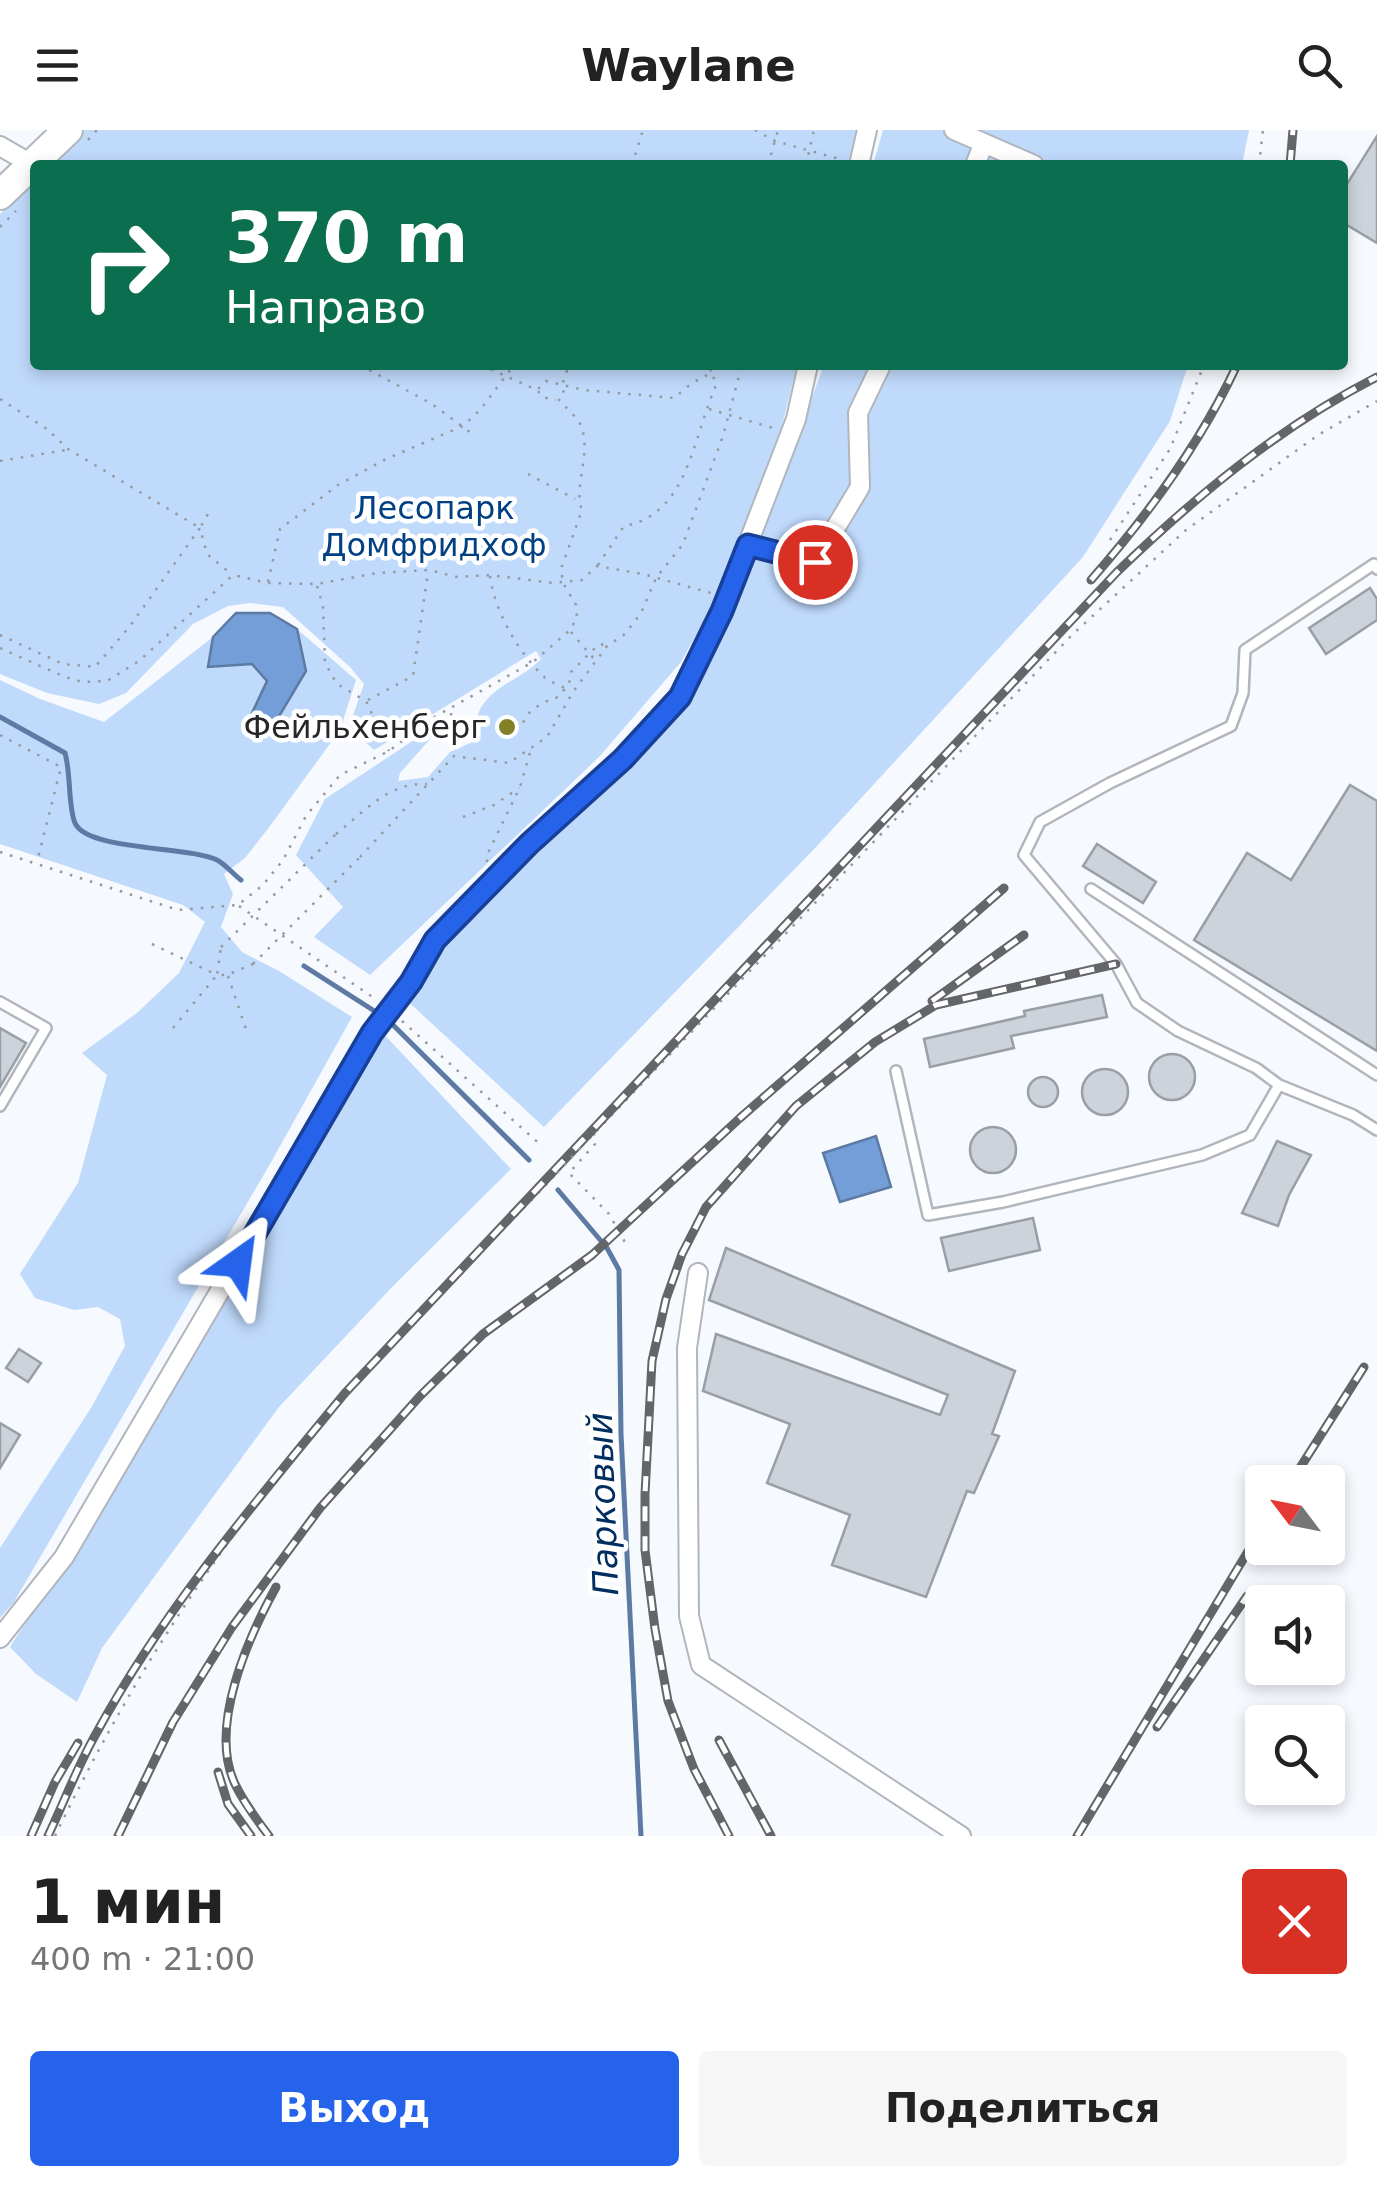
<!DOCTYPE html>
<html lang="ru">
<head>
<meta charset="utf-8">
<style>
  :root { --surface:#fff; --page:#f6f6f6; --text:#222; --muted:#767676; --accent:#2563eb }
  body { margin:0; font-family:"DejaVu Sans",sans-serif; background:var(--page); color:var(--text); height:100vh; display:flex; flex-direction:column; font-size:38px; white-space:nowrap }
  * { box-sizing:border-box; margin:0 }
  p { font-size:32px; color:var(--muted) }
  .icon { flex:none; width:55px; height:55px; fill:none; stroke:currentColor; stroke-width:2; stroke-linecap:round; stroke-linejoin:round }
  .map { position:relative; height:1706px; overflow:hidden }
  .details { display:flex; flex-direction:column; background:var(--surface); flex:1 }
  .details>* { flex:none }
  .top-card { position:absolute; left:30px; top:30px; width:1318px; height:210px; border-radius:10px; box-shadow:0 5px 15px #0003; background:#0b6e4f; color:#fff; overflow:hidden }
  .needle { width:65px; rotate:302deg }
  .controls { position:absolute; left:1245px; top:1335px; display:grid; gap:20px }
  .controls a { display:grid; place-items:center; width:100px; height:100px; border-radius:10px; background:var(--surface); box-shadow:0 5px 15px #0003; font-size:50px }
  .pin { position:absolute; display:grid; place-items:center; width:85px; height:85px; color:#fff; margin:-42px; border:5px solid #fff; border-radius:50%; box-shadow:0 2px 10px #0007 }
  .me { position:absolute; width:110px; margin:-55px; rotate:31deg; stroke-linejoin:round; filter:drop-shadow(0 0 8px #0008) }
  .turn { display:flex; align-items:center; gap:35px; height:210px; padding:0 30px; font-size:45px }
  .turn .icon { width:130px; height:130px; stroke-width:2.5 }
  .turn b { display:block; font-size:70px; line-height:85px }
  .round { display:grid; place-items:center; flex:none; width:105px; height:105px; border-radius:10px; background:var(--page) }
  .overview { display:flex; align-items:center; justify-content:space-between; height:170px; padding:0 30px }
  h1 { font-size:60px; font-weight:800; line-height:75px }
  .button { display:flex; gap:20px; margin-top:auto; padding:20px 30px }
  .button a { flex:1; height:115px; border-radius:10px; background:var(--accent); color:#fff; font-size:40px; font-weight:800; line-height:115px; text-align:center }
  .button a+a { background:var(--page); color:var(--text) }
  header { display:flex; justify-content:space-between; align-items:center; height:130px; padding:0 30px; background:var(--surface); font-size:45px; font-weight:800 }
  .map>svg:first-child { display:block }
  .green { fill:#c0dafc }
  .water { fill:#739ed7; stroke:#5c7aa3; stroke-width:2.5 }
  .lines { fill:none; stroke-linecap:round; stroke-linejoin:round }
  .stream { stroke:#5c7aa3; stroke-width:5 }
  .building { fill:#cdd3da; stroke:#9a9fa6; stroke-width:2.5 }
  .lane-casing { stroke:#b1b6bd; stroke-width:14 }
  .street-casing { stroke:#b1b6bd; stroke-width:22 }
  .primary-casing { stroke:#b1b6bd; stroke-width:32 }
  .path { stroke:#97999e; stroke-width:2.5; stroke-dasharray:2.5 8; stroke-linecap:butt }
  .lane { stroke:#fff; stroke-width:9 }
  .street { stroke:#fff; stroke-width:18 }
  .primary { stroke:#fff; stroke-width:28 }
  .rail-casing { stroke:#636569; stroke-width:9 }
  .rail { stroke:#fff; stroke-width:5; stroke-dasharray:15; stroke-linecap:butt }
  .path-bridge { stroke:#97999e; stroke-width:2.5; stroke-dasharray:2.5 8; stroke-linecap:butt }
  .route-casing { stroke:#184099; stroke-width:25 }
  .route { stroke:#2563eb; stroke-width:18 }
  .poi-dot { fill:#848028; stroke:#fff; stroke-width:4 }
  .labels { text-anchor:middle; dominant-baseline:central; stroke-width:9; stroke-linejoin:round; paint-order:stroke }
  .park-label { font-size:32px; fill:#004083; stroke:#fff }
  .poi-label { font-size:32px; fill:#25272a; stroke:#fff; text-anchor:end }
  .water-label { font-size:35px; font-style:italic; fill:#002e61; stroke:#fff }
</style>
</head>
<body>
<header><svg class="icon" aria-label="menu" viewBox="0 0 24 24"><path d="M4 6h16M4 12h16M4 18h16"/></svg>Waylane<svg class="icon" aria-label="search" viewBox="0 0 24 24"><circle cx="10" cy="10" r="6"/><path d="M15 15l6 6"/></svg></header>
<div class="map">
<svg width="1377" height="1706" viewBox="0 0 1377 1706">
  <rect width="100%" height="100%" fill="#f6f9fe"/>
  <path class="green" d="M85 0H856L848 35H50Z
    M883 0H1249L1242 35H873Z
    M35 49V235H797L783 292 759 357 709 482 681 532 599 627 370 845 314 807 343 777 296 725 325 669 435 596 439 599 400 643 398 651 428 647 450 622 475 611C476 605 475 599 476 593 482 557 520 552 541 529L536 521 374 620 349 597 364 554 350 537 283 477 250 473 228 476 193 494 126 563 99 574 47 563 0 544V84Z
    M824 235H1188L1170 291 1083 427 817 716 544 997 402 866 473 783 630 638 702 549 766 391Z
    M297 499 356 550 340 600 270 696 245 728 224 744 233 764 221 797 242 822 279 841 352 887 270 1034 14 1472 0 1488V1418L91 1278 125 1216 120 1189 98 1177 74 1180 35 1168 20 1144 78 1053 107 945 82 923 137 883 179 843 205 792 183 775 0 714V550L40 569 104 592 213 507 208 537 252 534 268 551 245 598 306 541Z
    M378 898 511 1039 393 1156 279 1277 102 1518 77 1572 36 1544 10 1517 110 1360Z"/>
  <path class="water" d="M236 483H270L297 499 306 541 275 593 254 604 245 598 267 551 252 534 208 537 213 507Z
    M876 1006 891 1057 840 1072 823 1023Z"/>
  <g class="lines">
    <path class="stream" d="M0 587 65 623C71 643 68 677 75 693 87 721 189 716 217 730 225 734 233 744 241 750
      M304 836 387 889 529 1030
      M558 1060 607 1118 619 1140 621 1304 641 1706"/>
  </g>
  <path class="building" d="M1377 6V113L1342 92V62Z
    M1370 458 1377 469V490L1326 524 1309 498Z
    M1350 655 1377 671V921L1194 810 1247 723 1291 750Z
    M1097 714 1156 752 1143 773 1083 736Z
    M1102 865 1107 887 1011 906 1014 918 930 937 924 909 1025 886 1024 881Z
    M0 898 26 913 0 957Z
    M1149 947a23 23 0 1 1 46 0a23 23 0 1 1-46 0Z
    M1082 962a23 23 0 1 1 46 0a23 23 0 1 1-46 0Z
    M1028 962a15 15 0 1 1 30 0a15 15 0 1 1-30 0Z
    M970 1020a23 23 0 1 1 46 0a23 23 0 1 1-46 0Z
    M1277 1011 1311 1025 1289 1065 1278 1096 1242 1083Z
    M1033 1088 1040 1120 949 1141 941 1108Z
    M726 1118 1015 1241 992 1304 999 1306 974 1363 967 1361 926 1467 832 1435 850 1385 767 1353 790 1294 703 1261 716 1204 940 1285 948 1265 709 1170Z
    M19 1219 41 1233 28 1252 6 1238Z
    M0 1293 20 1305 0 1338Z"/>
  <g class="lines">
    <defs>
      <path id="lane" d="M1377 439 1374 434 1245 520 1243 563 1231 596 1110 653 1040 692 1024 725 1116 834 1137 873 1178 901 1256 938 1279 955 1353 985 1377 1000
        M1091 759 1377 945
        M0 872 46 898 0 976
        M896 941 928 1085 1003 1072 1202 1025 1250 1005 1279 955"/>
      <path id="street" d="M954 0 1034 35
        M0 16 33 35
        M859 35 867 0
        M975 35 984 13
        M748 415 815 432 860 357 858 283 881 235
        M698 1143 687 1218 689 1486 701 1535 961 1706
        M0 1508 64 1427 371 903 411 851 435 811 529 714 623 629 681 567 722 481 796 289 808 235"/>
      <path id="primary" d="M0 65 68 0"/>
    </defs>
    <use href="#lane" class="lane-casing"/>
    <use href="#street" class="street-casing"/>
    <use href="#primary" class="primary-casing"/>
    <path class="path" d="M755 0 775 11 843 30
      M88 10 97 0
      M632 35 643 0
      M768 35 778 0
      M806 35 814 0
      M1259 35 1263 0
      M0 97 16 81
      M360 235 432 274 474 305
      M481 235 537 260 546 251 584 260 674 268 692 253 707 245
      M538 261 542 267 556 270
      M0 269 47 299 68 319 200 398 208 384
      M709 279 773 298
      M0 331 66 320
      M528 344 575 369
      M1110 410 1170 319 1204 235
      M598 435 624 396C688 385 693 307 715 258L716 250 709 244 713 235
      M490 446C495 482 517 520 543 546 551 553 562 556 571 561
      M268 452 280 399 338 355 386 329 463 296 480 280 514 235
      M317 456 323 476 325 533 337 554 366 571 389 621
      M571 502 595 530
      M0 505 63 534 95 537 130 496 200 398 207 424 230 443
      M0 518 65 547 83 552 107 551 139 531 233 445 268 453 317 454 377 443 429 440 457 447 490 445 553 453 582 450 597 436 643 444 711 463
      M368 570 413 546 428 442
      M451 583 454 624
      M505 603 522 594 529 583 542 573 558 567 569 554 571 542 599 514 605 515
      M0 605 61 637 37 732
      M463 687 494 675 519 658
      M336 704C365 681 389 652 427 654
      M0 722 178 780 238 775 263 755 283 730 306 686 340 645 389 621 436 586 533 532 569 501 577 488 576 475 563 453 561 439 582 380C573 356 593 320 580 294 576 286 565 277 559 270L564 264 562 255 569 235
      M360 727 454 626 509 633 547 607 573 562 607 516 625 504 641 483 656 448 683 414 723 306 742 235
      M487 732V725L520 657 531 619
      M239 776 377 870
      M152 814 217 845 221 817
      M228 846 248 905
      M402 891 543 1017
      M173 898 217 845H227L253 834
      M594 1003 595 1014 569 1043 609 1084 626 1114
      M582 1016 1072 505 1186 400 1318 305 1377 271
      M55 1706C124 1563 202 1438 303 1316 382 1221 472 1133 557 1043"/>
    <use href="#lane" class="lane"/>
    <use href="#street" class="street"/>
    <use href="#primary" class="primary"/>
    <defs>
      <path id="rail" d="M1290 35 1293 0
        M1091 450C1148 385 1200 314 1237 235
        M932 871 1024 805
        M1291 1352 1364 1237
        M1157 1597 1247 1466
        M719 1610 771 1706
        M218 1642 228 1674 251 1706
        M31 1706 55 1652 78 1613
        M48 1706C64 1672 78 1635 97 1602 164 1479 256 1371 345 1263L1117 442C1196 366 1279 297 1377 247
        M118 1706 173 1592 232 1497 320 1378 420 1266 483 1204 592 1125 740 988 1004 758
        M269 1706C257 1690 244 1673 235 1654 208 1597 248 1508 276 1457
        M729 1706 694 1639 668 1571 655 1499 645 1420V1364L652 1231 666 1169 682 1124 706 1077 796 976 875 912 936 875 1116 834
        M1077 1706 1262 1398"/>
    </defs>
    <use href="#rail" class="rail-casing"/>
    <use href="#rail" class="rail"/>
    <path class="path-bridge" d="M221 817 336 704
      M253 834 360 727
      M557 1043 582 1016"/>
  </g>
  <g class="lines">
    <defs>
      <path id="route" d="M238 1133 372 903 411 852 435 810 529 714 623 629 680 567 722 481 748 415 815 432"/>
    </defs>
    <use href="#route" class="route-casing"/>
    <use href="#route" class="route"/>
  </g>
  <circle class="poi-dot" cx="507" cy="597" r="10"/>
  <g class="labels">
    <g class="park-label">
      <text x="434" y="378">Лесопарк<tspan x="434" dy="37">Домфридхоф</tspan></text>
    </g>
    <g class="poi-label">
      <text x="487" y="597">Фейльхенберг</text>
    </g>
    <g class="water-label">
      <text transform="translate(603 1374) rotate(-92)">Парковый</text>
    </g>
  </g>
</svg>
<div class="controls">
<a><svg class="needle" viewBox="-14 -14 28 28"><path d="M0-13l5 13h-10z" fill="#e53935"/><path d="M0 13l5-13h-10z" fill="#767676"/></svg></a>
<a><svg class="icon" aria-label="sound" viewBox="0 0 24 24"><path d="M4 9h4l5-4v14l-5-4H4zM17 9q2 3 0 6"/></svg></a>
<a><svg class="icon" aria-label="search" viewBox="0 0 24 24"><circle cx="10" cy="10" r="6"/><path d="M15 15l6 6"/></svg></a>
</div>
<div class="pin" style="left:815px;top:432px;background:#d93025"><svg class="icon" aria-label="arrive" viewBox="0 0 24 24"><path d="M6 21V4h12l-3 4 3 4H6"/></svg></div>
<svg class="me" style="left:238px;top:1133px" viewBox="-20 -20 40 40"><path d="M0-17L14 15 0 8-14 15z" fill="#2563eb" stroke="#fff" stroke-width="4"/></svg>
<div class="top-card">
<div class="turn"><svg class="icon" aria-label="right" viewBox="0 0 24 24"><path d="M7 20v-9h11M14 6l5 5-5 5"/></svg><div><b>370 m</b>Направо</div></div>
</div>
</div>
<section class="details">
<div class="overview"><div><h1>1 мин</h1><p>400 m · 21:00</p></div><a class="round" style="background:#d93025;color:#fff"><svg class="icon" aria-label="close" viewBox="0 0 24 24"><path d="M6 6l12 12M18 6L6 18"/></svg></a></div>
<div class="button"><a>Выход</a><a>Поделиться</a></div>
</section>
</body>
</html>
